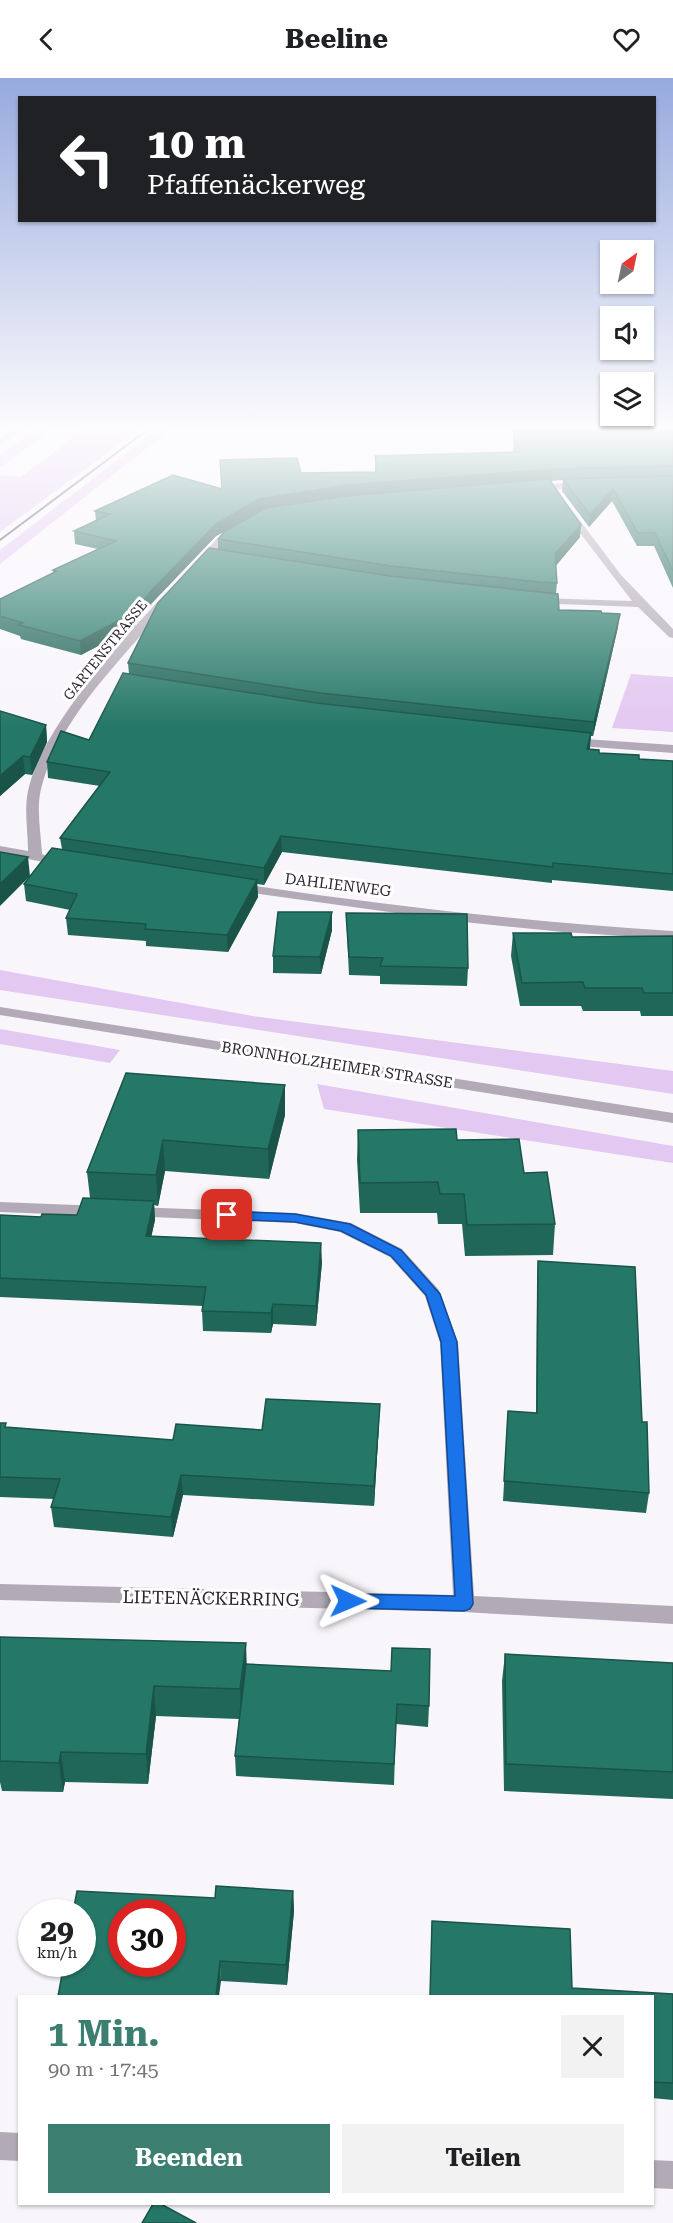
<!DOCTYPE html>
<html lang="de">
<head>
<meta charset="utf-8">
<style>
  :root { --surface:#fff; --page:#f2f2f2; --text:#202124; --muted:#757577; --accent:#3c7f71 }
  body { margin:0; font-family:"Roboto Serif",serif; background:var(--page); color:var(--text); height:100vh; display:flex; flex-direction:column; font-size:22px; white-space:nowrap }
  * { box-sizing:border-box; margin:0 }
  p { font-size:20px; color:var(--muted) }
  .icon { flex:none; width:33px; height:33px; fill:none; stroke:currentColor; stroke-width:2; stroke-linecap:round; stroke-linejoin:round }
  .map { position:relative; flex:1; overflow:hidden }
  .side { position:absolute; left:18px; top:1917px; width:636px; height:210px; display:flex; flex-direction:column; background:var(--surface); border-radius:0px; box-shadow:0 2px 4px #0004 }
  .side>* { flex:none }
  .top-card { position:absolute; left:18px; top:18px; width:638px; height:126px; border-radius:0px; box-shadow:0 2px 4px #0004; background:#202124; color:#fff; overflow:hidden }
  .needle { width:39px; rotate:33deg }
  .controls { position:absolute; left:600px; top:162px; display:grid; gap:12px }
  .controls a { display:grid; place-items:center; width:54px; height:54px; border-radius:0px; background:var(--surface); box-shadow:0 2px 4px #0004; font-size:30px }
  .speed { position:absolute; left:18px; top:1821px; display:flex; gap:12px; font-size:30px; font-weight:700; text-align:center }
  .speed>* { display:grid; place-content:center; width:78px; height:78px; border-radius:50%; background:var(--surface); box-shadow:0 2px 4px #0004; line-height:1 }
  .speed small { font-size:15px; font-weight:400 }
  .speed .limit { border:9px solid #d22; background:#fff; color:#111 }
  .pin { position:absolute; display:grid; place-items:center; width:51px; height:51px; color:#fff; margin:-26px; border-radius:12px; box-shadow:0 3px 9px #0006 }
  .me { position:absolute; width:66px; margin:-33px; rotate:91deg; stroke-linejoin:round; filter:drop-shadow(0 0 4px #0008) }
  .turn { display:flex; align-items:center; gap:21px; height:126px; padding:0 30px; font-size:27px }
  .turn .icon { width:78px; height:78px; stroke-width:2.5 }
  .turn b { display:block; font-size:42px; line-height:51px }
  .round { display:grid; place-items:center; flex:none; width:63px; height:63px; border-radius:0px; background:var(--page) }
  .head { display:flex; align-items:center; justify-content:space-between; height:102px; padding:0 30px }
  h1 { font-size:36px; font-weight:700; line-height:45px; color:var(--accent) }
  .primary-button { display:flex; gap:12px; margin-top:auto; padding:12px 30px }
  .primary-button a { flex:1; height:69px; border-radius:0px; background:var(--accent); color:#fff; font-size:24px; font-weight:700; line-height:69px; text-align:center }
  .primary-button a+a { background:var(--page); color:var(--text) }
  header { display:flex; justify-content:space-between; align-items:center; height:78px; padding:0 30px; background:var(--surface); font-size:27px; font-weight:700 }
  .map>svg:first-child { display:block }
  .green { fill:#e3c8f1 }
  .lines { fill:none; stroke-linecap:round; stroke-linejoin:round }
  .minor { fill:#b2aab6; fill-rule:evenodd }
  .tertiary { fill:#b2aab6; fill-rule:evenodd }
  .rail { stroke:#4d4750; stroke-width:2 }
  .wall { fill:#206759 }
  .shaded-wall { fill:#1a5449 }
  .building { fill:#257868; stroke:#1a5449; stroke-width:1.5; fill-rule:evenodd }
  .route { fill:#1a73e8; stroke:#114b97; stroke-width:1.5 }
  .labels { text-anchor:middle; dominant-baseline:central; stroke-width:6; stroke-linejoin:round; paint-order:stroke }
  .far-street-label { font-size:14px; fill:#2d2630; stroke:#fff }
  .street-label { font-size:15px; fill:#2d2630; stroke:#fff }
  .near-street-label { font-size:18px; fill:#2d2630; stroke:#fff }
</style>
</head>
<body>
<header><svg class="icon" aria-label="back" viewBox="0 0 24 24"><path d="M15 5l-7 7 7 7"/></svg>Beeline<svg class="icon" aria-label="heart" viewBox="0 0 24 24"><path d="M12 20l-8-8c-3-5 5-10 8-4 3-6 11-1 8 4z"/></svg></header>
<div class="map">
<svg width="673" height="2145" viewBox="0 0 673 2145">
  <rect width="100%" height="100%" fill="#f9f6fb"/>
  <path class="green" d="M90 347H145L0 454V397L21 399Z
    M163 347H176L0 486V472Z
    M41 349 53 350 0 390V377Z
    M631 596 673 599V654L612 650Z
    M0 892 253 938 673 993V1016L0 912Z
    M0 951 120 972 110 985 0 966Z
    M317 1006 673 1068V1085L324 1031Z"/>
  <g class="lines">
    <path class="minor" d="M585 404 588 405V409L533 413 528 410 533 407Z
      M566 432H572L621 497 673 551V560L669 559 638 529 533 525 532 523 537 520 632 523 564 434Z
      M234 451 242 453 224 464 202 489H194V485L218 460Z
      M168 516 173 519C128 577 59 637 41 711 36 731 41 755 42 776L51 780 44 784 0 776V768L28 773C28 754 24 732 28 713 41 651 121 563 164 517Z
      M570 660 673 667V675L566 667V661Z
      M236 805C381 827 526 844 673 853V861L563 854 454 843 231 812 229 809 231 806Z
      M0 1124 101 1128 107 1129 110 1133 107 1137 101 1138 0 1134Z
      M133 1129 295 1135 351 1145 402 1171 439 1212 458 1265 474 1518 673 1528V1546L464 1534 0 1522V1506L453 1517 440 1265 425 1218 390 1179 340 1154 295 1145 127 1138 124 1134 127 1130Z
      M0 2054 20 2055V2083L0 2082Z
      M652 2082 673 2083V2111L652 2110Z"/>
    <path class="tertiary" d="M20 347H30L0 367V360Z
      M0 929 673 1035V1045L0 937Z"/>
    <path class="rail" d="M0 462 154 347"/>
  </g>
  <path class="wall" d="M514 347H673V510L654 468H637L612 423 589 449 562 413 563 402 550 403 580 459 556 487 557 505 556 515 559 532 602 535 618 549 593 658H591L589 671 599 675 639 681 673 683V813L552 802V805L282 774 264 807 257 806 258 819 228 874 146 868V863L68 857 66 840 70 832 26 823 24 806 62 771 60 760 100 708 48 700 47 684 89 662 129 596 128 585 218 471V461L224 454 216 458 152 525 134 549 81 577 21 561 20 558 0 551V521L53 495V492L98 471 75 466 74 453 96 443 95 433 222 411 220 382 301 395 375 394V378L513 374Z
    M0 633 46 647 47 664 32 697 25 696 0 718Z
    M346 835 468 890 467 908 380 906V898L349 897Z
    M332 852 321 896 273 895V878Z
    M513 855 572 859 673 858V938H641L640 933H583L581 928H520L511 878Z
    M126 995 285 1037 269 1101 165 1093 158 1128 154 1127 155 1142 151 1159 322 1184 316 1248 273 1246 271 1255 203 1253 202 1233 203 1228 0 1219V1137L41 1139 77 1137 90 1120 87 1094Z
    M358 1052 524 1095 555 1146 553 1177 465 1178 462 1146H438L437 1135H360L357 1082Z
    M538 1183 649 1415 646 1435 503 1423 508 1333 536 1335 537 1202Z
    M0 1345 6 1349 173 1362 262 1352 379 1346 374 1428 183 1417 173 1459 54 1449 51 1429 54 1421 0 1419Z
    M0 1559 247 1586 429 1628 428 1649 396 1646 394 1707 236 1698 235 1678 239 1641 156 1638 148 1706 65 1704 63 1714 2 1713 0 1704Z
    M505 1576 673 1585V1721L504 1713 502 1603Z
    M293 1813 294 1833 287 1907 221 1903 215 1820Z
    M572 1910 673 1916V2022L652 2020V1918Z"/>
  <path class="shaded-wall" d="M553 391 552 403 348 420 260 434 216 458 152 525 134 549 81 577 80 563 216 446 259 421 348 407Z
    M613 411 612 423 589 449 590 437Z
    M581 447 580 459 555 489V476Z
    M620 536 618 549 593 658 594 644Z
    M46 647 47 664 32 697 30 679Z
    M591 655 590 670 586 687 587 671Z
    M23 678 25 696 0 718V698Z
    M281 758 282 774 264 807V790Z
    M28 779 30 798 0 828V806Z
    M257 802 258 819 228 874 227 857Z
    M332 834V852L321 896 320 879Z
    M285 1007V1037L269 1101 268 1071Z
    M163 1062 165 1093 158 1128 156 1097Z
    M154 1123 155 1142 147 1178 146 1158Z
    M321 1165 322 1184 316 1248V1228Z
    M273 1226V1246L271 1255V1235Z
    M380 1326 379 1346 374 1428V1408Z
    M181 1397 183 1417 173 1459 171 1439Z
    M246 1565 247 1594 241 1641 240 1611Z
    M154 1608 156 1638 148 1706 146 1676Z
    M61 1674 65 1704 63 1714 59 1685Z
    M293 1813 294 1833 287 1907 286 1887Z
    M220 1883 221 1903 219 1918H216Z"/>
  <path class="building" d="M514 347H673V388L553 391 348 407 259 421 216 446 152 512 133 535 80 563 19 547 23 545 0 538V521L57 493 53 492 116 463 74 453 110 436 95 433 173 397 222 411 220 382 297 380 301 395 378 394 375 378 521 374 514 362Z
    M673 398V493L655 455H638L613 411 590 437 563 401Z
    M549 401 581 447 555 476 557 505 539 504 391 488 218 461 225 453 266 430 348 418Z
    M209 470 390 498 558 516 559 532 601 533 602 535 620 536 594 644 533 638 320 615 128 585 158 525Z
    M123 595 316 625 591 655 587 671 599 672V675L639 677V681L673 683V796L553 785V789L281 758 264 790 60 760 110 694 47 684 61 653 89 662Z
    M0 633 46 647 30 679 23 678 0 698Z
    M52 770 257 802 227 857 145 851 146 846 66 840 77 816 24 806Z
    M0 774 28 779 0 806Z
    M278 834H332L320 879 273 878Z
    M346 835 467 836 468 890 380 888 383 880 349 879Z
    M513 855H571L572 859 673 858V915H644L642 910H585L583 904 522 905Z
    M126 995 285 1007 268 1071 163 1062 156 1097 87 1094Z
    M456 1051 457 1062 519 1061 524 1095 547 1094 555 1146 467 1147 464 1116H440L438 1104 360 1105 358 1052Z
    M83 1120 154 1123 146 1158 321 1165 316 1228 273 1226 271 1235 202 1233 206 1209 0 1200V1137L41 1139 42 1136 77 1137Z
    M538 1183 635 1189 642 1344H647L649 1415 504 1403 508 1333 537 1335Z
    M266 1321 380 1326 374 1408 181 1397 171 1439 51 1429 60 1401 0 1399V1345H6L5 1349 173 1362 176 1346 262 1352Z
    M0 1559 246 1565 240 1611 154 1608 146 1676 61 1674 59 1685 0 1683Z
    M392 1570 430 1571 429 1628 397 1626 394 1686 235 1678 246 1586 391 1593Z
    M505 1576 673 1585V1694L506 1686Z
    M216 1808 293 1813 286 1887 220 1883 216 1918H58L64 1886H82V1834H73L77 1813 215 1820ZM122 1834H172V1886H122Z
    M432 1843 570 1851 572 1910 673 1916V2005L652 2004V1918H430Z
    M153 2126H161L196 2145H142Z"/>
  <linearGradient id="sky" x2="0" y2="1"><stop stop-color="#97aade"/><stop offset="0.54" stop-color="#fcfbfd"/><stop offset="1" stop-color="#fcfbfd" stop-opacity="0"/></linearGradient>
  <rect width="673" height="648" fill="url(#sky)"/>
  <path class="route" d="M227 1133 295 1136 350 1146 401 1172 440 1216 457 1264 473 1526 470 1531 464 1533 348 1530 342 1528 339 1523 342 1518 348 1516 455 1518 441 1264 426 1217 391 1178 341 1153 295 1144 222 1141 220 1137 222 1134Z"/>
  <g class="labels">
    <g class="far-street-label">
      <text transform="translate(105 572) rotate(-51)">GARTENSTRASSE</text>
    </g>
    <g class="street-label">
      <text transform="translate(338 807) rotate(7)">DAHLIENWEG</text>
      <text transform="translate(337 987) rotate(9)">BRONNHOLZHEIMER STRASSE</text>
    </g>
    <g class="near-street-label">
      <text transform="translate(211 1520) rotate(1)">LIETENÄCKERRING</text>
    </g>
  </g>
</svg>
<div class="controls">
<a><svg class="needle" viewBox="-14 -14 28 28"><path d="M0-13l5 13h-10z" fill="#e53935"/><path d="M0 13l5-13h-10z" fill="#757577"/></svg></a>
<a><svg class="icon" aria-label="sound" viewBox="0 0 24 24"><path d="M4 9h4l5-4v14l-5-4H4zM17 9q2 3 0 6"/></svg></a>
<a><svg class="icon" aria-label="layers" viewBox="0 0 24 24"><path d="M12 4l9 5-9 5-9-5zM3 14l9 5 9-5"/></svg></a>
</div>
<div class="speed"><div>29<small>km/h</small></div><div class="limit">30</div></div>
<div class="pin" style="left:227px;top:1137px;background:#d93025"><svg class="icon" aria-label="arrive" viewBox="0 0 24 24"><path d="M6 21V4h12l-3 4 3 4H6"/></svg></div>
<svg class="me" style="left:348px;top:1523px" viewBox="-20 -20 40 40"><path d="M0-17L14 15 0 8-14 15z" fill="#1a73e8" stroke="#fff" stroke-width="4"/></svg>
<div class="top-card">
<div class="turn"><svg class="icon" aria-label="left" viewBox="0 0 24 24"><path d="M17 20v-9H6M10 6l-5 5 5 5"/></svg><div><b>10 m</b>Pfaffenäckerweg</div></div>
</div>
<section class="side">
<div class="head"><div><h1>1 Min.</h1><p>90 m · 17:45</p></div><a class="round"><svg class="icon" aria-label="close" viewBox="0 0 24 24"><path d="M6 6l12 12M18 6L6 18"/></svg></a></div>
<div class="primary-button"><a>Beenden</a><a>Teilen</a></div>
</section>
</div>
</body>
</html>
